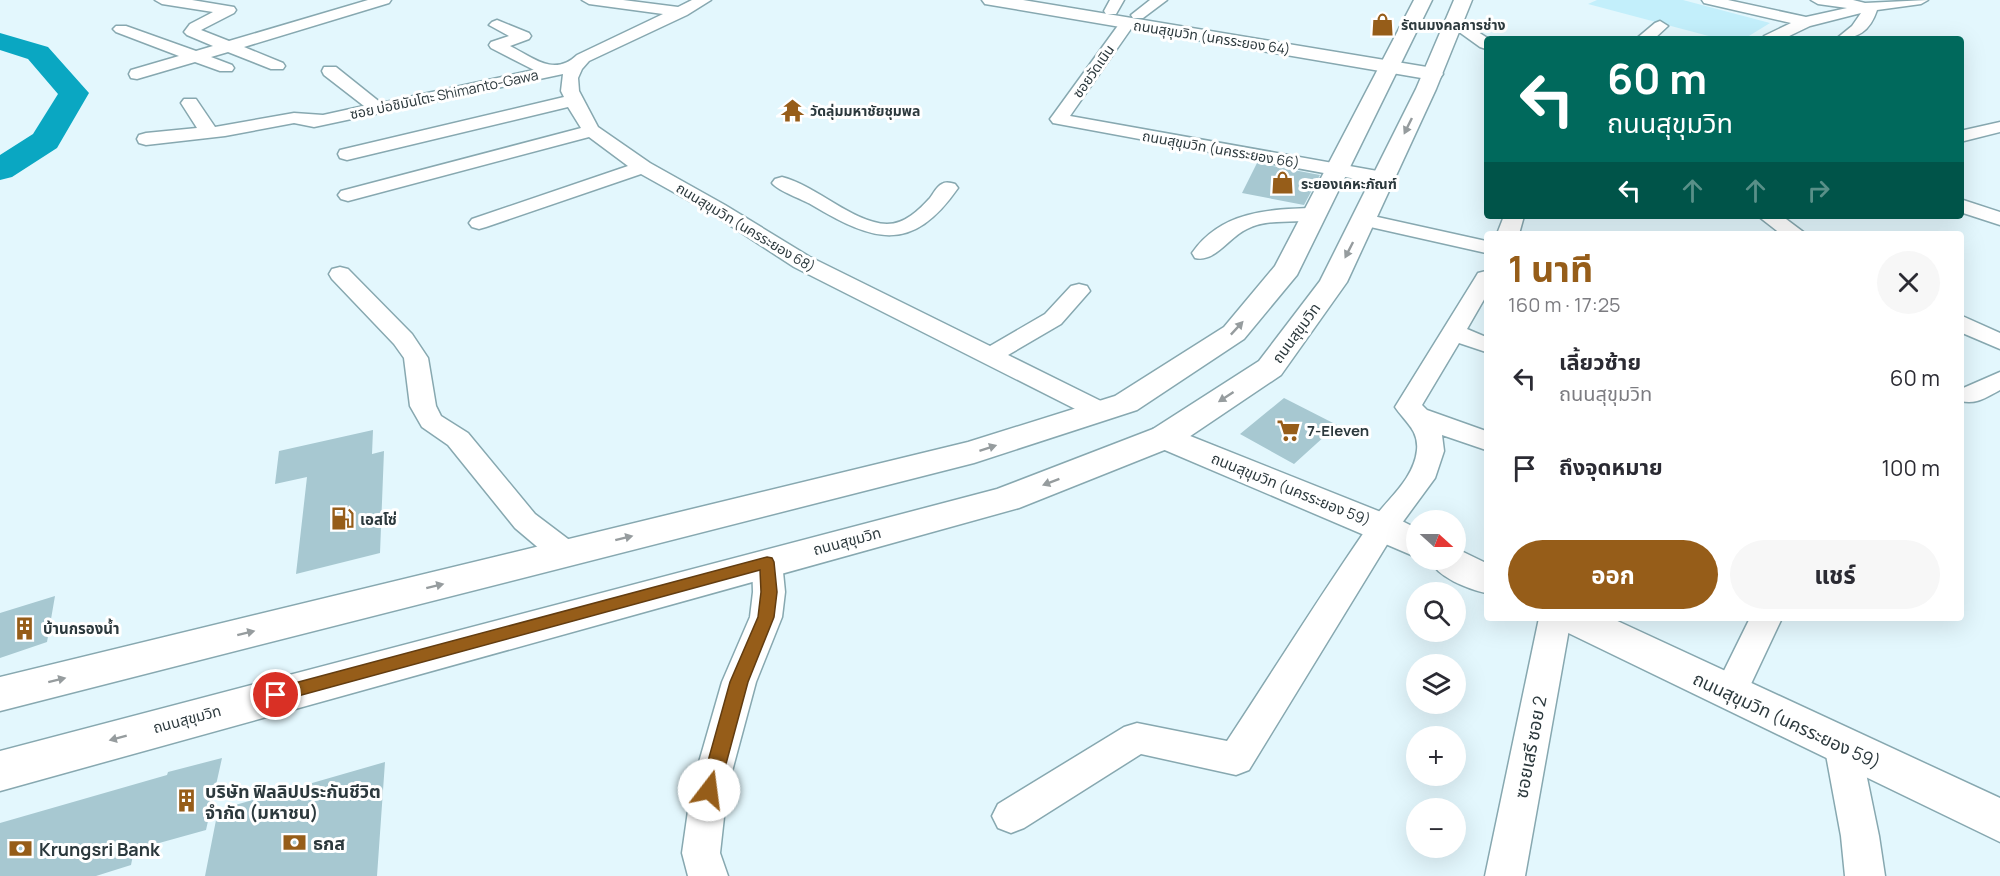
<!DOCTYPE html>
<html lang="th">
<head>
<meta charset="utf-8">
<style>
  :root { --surface:#fff; --page:#f7f7f7; --text:#2b2b33; --muted:#7c7c81; --accent:#965d19 }
  body { margin:0; font-family:Manrope,"Noto Sans Thai",sans-serif; background:var(--page); color:var(--text); height:100vh; display:flex; flex-direction:column; font-size:22px; white-space:nowrap }
  * { box-sizing:border-box; margin:0 }
  p { font-size:20px; color:var(--muted) }
  .icon { flex:none; width:33px; height:33px; fill:none; stroke:currentColor; stroke-width:2; stroke-linecap:round; stroke-linejoin:round }
  .map { position:relative; flex:1; overflow:hidden }
  .side { position:absolute; left:1484px; top:231px; width:480px; height:390px; display:flex; flex-direction:column; background:var(--surface); border-radius:6px; box-shadow:0 6px 24px #0002 }
  .side>* { flex:none }
  .top-card { position:absolute; left:1484px; top:36px; width:480px; height:183px; border-radius:6px; box-shadow:0 6px 24px #0002; background:#00695c; color:#fff; overflow:hidden }
  .needle { width:39px; rotate:111deg }
  .tools { position:absolute; left:1406px; top:510px; display:grid; gap:12px }
  .tools a { display:grid; place-items:center; width:60px; height:60px; border-radius:50%; background:var(--surface); box-shadow:0 6px 24px #0002; font-size:30px }
  .pin { position:absolute; display:grid; place-items:center; width:51px; height:51px; color:#fff; margin:-26px; border:3px solid #fff; border-radius:50%; box-shadow:0 2px 6px #0007 }
  .me { position:absolute; width:66px; margin:-33px; rotate:15deg; stroke-linejoin:round; filter:drop-shadow(0 0 4px #0008) }
  .turn { display:flex; align-items:center; gap:21px; height:126px; padding:0 24px; font-size:27px }
  .turn .icon { width:78px; height:78px; stroke-width:2.5 }
  .turn b { display:block; font-size:42px; line-height:51px }
  .lanes { display:flex; align-items:center; height:57px; padding:0 24px; background:#0003; justify-content:center; gap:30px; direction:ltr }
  .lanes .off { opacity:.35 }
  .round { display:grid; place-items:center; flex:none; width:63px; height:63px; border-radius:32px; background:var(--page) }
  .overview { display:flex; align-items:center; justify-content:space-between; height:102px; padding:0 24px }
  h1 { font-size:36px; font-weight:700; line-height:45px; color:var(--accent) }
  .cta { display:flex; gap:12px; margin-top:auto; padding:12px 24px }
  .cta a { flex:1; height:69px; border-radius:36px; background:var(--accent); color:#fff; font-size:24px; font-weight:700; line-height:69px; text-align:center }
  .cta a+a { background:var(--page); color:var(--text) }
  ul { padding:0; list-style:none }
  li { display:flex; align-items:center; gap:18px; height:90px; padding:0 24px }
  li div { flex:1 }
  li b { display:block; font-size:22px }
  li em { font-style:normal }
  .map>svg:first-child { display:block }
  .built { fill:#c3effb }
  .lines { fill:none; stroke-linecap:round; stroke-linejoin:round }
  .river { fill:#0aa7c2; fill-rule:evenodd }
  .building { fill:#a7c8d1 }
  .minor-casing { stroke:#87a8b0; stroke-width:3 }
  .tertiary-casing { stroke:#87a8b0; stroke-width:3 }
  .primary-casing { stroke:#87a8b0; stroke-width:3 }
  .minor { fill:#fff; fill-rule:evenodd }
  .tertiary { fill:#fff; fill-rule:evenodd }
  .primary { fill:#fff; fill-rule:evenodd }
  .oneway { fill:#969c9e }
  .route { fill:#965d19; stroke:#623c10; stroke-width:1.5 }
  .labels { text-anchor:middle; dominant-baseline:central; stroke-width:6; stroke-linejoin:round; paint-order:stroke }
  .far-poi-label { font-size:14px; font-weight:bold; fill:#2c393d; stroke:#fff; text-anchor:start }
  .far-street-label { font-size:14px; fill:#2c393d; stroke:#fff }
  .street-label { font-size:15px; fill:#2c393d; stroke:#fff }
  .poi-label { font-size:15px; font-weight:bold; fill:#2c393d; stroke:#fff; text-anchor:start }
  .near-street-label { font-size:18px; fill:#2c393d; stroke:#fff }
  .near-poi-label { font-size:18px; font-weight:bold; fill:#2c393d; stroke:#fff; text-anchor:start }
</style>
</head>
<body>
<div class="map">
<svg width="2000" height="876" viewBox="0 0 2000 876">
  <rect width="100%" height="100%" fill="#e3f7fd"/>
  <path class="built" d="M1597 0H1683L1770 23 1744 39H1720L1588 4Z"/>
  <g class="lines">
    <path class="river" d="M0 33 48 47 89 93 57 148 12 177 0 180V155L33 134 58 94 28 59 0 50Z"/>
  </g>
  <path class="building" d="M1257 163 1320 175 1304 205 1242 193Z
    M1284 398 1337 425 1294 464 1240 434Z
    M373 430 372 454 384 451 380 553 296 574 307 477 275 484 279 451Z
    M55 596 47 642 0 658V613Z
    M222 758 206 830 134 850 131 865 96 876H0V823L167 775 168 772Z
    M385 762 377 876H205L218 810Z"/>
  <g class="lines">
    <defs>
      <path id="minor" d="M155 0H192L234 7 236 10 234 13 201 30 229 41 368 0H391L389 3 244 47 283 63 285 66 283 69H271L228 52 211 57 232 65 234 68 232 71H220L195 62 137 79 131 78 129 74 131 70 179 56 116 32 113 29 116 26H126L196 51 213 46 187 35 184 32 190 24 213 12 162 4Z
        M582 0H623L678 7 692 0H711L687 15 589 61 582 69 578 78 579 91 598 127 650 163 725 205 810 257 990 346 1045 314 1071 286 1079 284 1087 286 1090 291 1061 324 1008 355 1109 405 1113 411 1109 417 1100 419 1091 417 794 267 711 213 641 174 486 227 479 229 472 227 469 223 472 219 628 166 589 137 348 201 341 199 338 195 341 191 581 128 568 107 347 160 340 158 338 154 340 150 564 97 561 91 563 74 314 127 294 123 225 136 146 145 139 143 137 139 139 135 146 133 197 128 181 103 184 99H196L215 127 294 113 323 115 364 106 324 75 322 71 324 67H336L381 103 534 70 491 48 489 45 491 42 509 36 489 25 492 22 497 20 529 33 531 36 529 39 510 46C534 58 554 77 577 55L663 14 589 4Z
        M1110 0H1124L1116 14H1106L1104 11Z
        M1150 0H1167L1143 18H1133L1131 15Z
        M1702 0H1728L1806 17 1847 8 1818 4 1811 0H1853L1865 3 1928 0 1921 4 1877 10C1870 31 1858 39 1836 39L1852 26 1861 13 1810 26 1783 39H1762L1764 36 1791 23 1704 3Z
        M1453 16 1489 39H1486V49L1480 47 1448 24 1445 21 1448 18Z
        M1127 18 1135 23 1070 116 1383 172 1390 174 1393 178 1390 182 1383 184 1053 123 1050 119 1053 115 1122 20Z
        M1660 21 1668 26 1654 39H1636L1655 23Z
        M2000 122V132L1960 142V131Z
        M782 177C817 186 853 223 887 224 905 224 919 210 930 198 933 194 937 186 942 184 946 181 951 183 955 184L958 188C912 254 874 242 812 205 802 199 778 191 772 183L775 179Z
        M1960 199 2000 212V225L1960 212Z
        M1315 208 1322 210 1325 214 1322 218C1298 225 1270 217 1247 229 1229 237 1215 263 1195 258L1192 253C1221 211 1269 209 1315 208Z
        M1364 214 1486 241V253L1357 224 1354 220 1357 216Z
        M1504 216H1524L1519 234H1497Z
        M1758 216H1782L1806 234H1781Z
        M340 267 348 269 412 334 428 358 436 406 441 416 468 433 535 514 576 545 580 553 576 561 565 564 554 561 515 528 448 445 422 427 410 406 404 358 394 344 332 279 329 274 332 269Z
        M1486 271V296L1467 329 1486 337V352L1459 343 1422 405 1427 410 1486 431V450L1442 435 1444 451 1435 478 1391 538 1249 770 1236 775 1141 754 1024 828 1011 833 998 828 992 816 998 804 1124 727 1137 723 1227 741C1275 668 1321 594 1371 522 1386 500 1414 480 1417 450 1419 430 1405 422 1395 407L1475 278 1478 273Z
        M1960 315 2000 333V349L1960 332Z
        M2000 372V390C1987 397 1976 405 1961 401V389Z
        M767 551 778 554 782 562 785 592 782 617 756 682 727 790 720 853 728 876H688L682 853 691 790 722 682 750 617 753 592 752 562 756 554Z
        M1539 618H1571L1525 876H1485Z
        M1750 618H1782L1742 703 1730 707 1718 703 1713 693Z
        M1842 729 1855 733 1860 744 1879 836 1885 876H1845L1841 836 1824 744 1829 733Z"/>
      <path id="tertiary" d="M982 0H1023L1433 68 1440 70 1443 74 1440 78 1433 80 991 5 985 4Z
        M1165 426 1396 518 1416 528V557L1153 445 1149 437 1153 429Z
        M1455 548 1486 563V593C1468 589 1437 577 1430 560H1455Z
        M1554 618H1611L2000 798V842L1560 629Z"/>
      <path id="primary" d="M1414 0H1432L1297 275 1244 339 1137 410 974 463 0 711V677L968 442 1115 396 1224 327 1275 266Z
        M1454 0H1472L1436 89 1347 282 1281 375 1177 445 1019 508 0 791V751L997 489 1153 429 1259 361 1320 281 1416 89Z"/>
    </defs>
    <use href="#minor" class="minor-casing"/>
    <use href="#tertiary" class="tertiary-casing"/>
    <use href="#primary" class="primary-casing"/>
    <use href="#minor" class="minor"/>
    <use href="#tertiary" class="tertiary"/>
    <use href="#primary" class="primary"/>
  </g>
  <defs><path id="oneway-solid" d="M-6-.8H1V-3.2L6.5 0L1 3.2V.8H-6Z" transform="scale(1.5)"/></defs>
  <g class="oneway">
    <use href="#oneway-solid" transform="translate(1408 126) rotate(116)"/>
    <use href="#oneway-solid" transform="translate(1349 250) rotate(117)"/>
    <use href="#oneway-solid" transform="translate(1237 328) rotate(-47)"/>
    <use href="#oneway-solid" transform="translate(1226 397) rotate(147)"/>
    <use href="#oneway-solid" transform="translate(988 448) rotate(-18)"/>
    <use href="#oneway-solid" transform="translate(1051 482) rotate(159)"/>
    <use href="#oneway-solid" transform="translate(624 538) rotate(-14)"/>
    <use href="#oneway-solid" transform="translate(435 586) rotate(-14)"/>
    <use href="#oneway-solid" transform="translate(246 633) rotate(-14)"/>
    <use href="#oneway-solid" transform="translate(57 680) rotate(-14)"/>
    <use href="#oneway-solid" transform="translate(118 738) rotate(165)"/>
  </g>
  <path class="route" d="M767 557 772 558 774 562 777 592 774 617 748 682 719 790 716 796 709 798 703 796 700 790 730 682 758 617 761 592 760 570 276 702 270 700 268 695 270 690 276 688Z"/>
  <defs>
    <symbol id="shop-bare" viewBox="-9 -9 18 18"><path d="M-5-2.5h2.3a2.7 3.5 0 0 1 5.4 0H5L5.5 6h-11ZM-1.5-2.5h3a1.5 2.3 0 0 0-3 0Z" fill="#965d19" stroke="#fff" stroke-width="2.5" paint-order="stroke"/></symbol>
    <symbol id="temple-bare" viewBox="-9 -9 18 18"><path d="M0-6L5-2H3V0L6.5 2.5H4V6H1.5V3h-3V6H-4V2.5H-6.5L-3 0V-2H-5Z" fill="#965d19" stroke="#fff" stroke-width="2.5" paint-order="stroke"/></symbol>
    <symbol id="supermarket-bare" viewBox="-9 -9 18 18"><path d="M-6-5.5h2.5l.6 2H6L4.5 2H-2.5L-4.4-4H-6ZM-1.5 3.2a1.3 1.3 0 1 0 .1 0ZM3 3.2a1.3 1.3 0 1 0 .1 0Z" fill="#965d19" stroke="#fff" stroke-width="2.5" paint-order="stroke"/></symbol>
    <symbol id="fuel-bare" viewBox="-9 -9 18 18"><path d="M-5.5-6h7V0h2V4h1.3V-2.5L3-4.5l.8-.8L6-3V5H2.5V1h-1V6h-7ZM-4.2-4.7v3.2H.2V-4.7Z" fill="#965d19" stroke="#fff" stroke-width="2.5" paint-order="stroke"/></symbol>
    <symbol id="building-bare" viewBox="-9 -9 18 18"><path d="M-4-6H4V6H1V3H-1V6H-4ZM-2.5-4.3h1.7v1.8h-1.7ZM.8-4.3h1.7v1.8H.8ZM-2.5-1h1.7V.8h-1.7ZM.8-1h1.7V.8H.8Z" fill="#965d19" stroke="#fff" stroke-width="2.5" paint-order="stroke"/></symbol>
    <symbol id="bank-bare" viewBox="-9 -9 18 18"><path d="M-6-4H6V4H-6ZM0-2.3a2.3 2.3 0 1 0 0 4.6a2.3 2.3 0 1 0 0-4.6Z" fill="#965d19" stroke="#fff" stroke-width="2.5" paint-order="stroke"/></symbol>
  </defs>
  <g fill-rule="evenodd">
    <use href="#shop-bare" x="1366" y="8" width="33" height="33"/>
    <use href="#temple-bare" x="776" y="94" width="33" height="33"/>
    <use href="#shop-bare" x="1266" y="166" width="33" height="33"/>
    <use href="#supermarket-bare" x="1272" y="414" width="33" height="33"/>
    <use href="#fuel-bare" x="326" y="502" width="33" height="33"/>
    <use href="#building-bare" x="8" y="612" width="33" height="33"/>
    <use href="#building-bare" x="170" y="784" width="33" height="33"/>
    <use href="#bank-bare" x="278" y="826" width="33" height="33"/>
    <use href="#bank-bare" x="4" y="832" width="33" height="33"/>
  </g>
  <g class="labels">
    <g class="far-poi-label">
      <text x="1401" y="24">รัตนมงคลการช่าง</text>
      <text x="810" y="110">วัดลุ่มมหาชัยชุมพล</text>
      <text x="1301" y="183">ระยองเคหะภัณฑ์</text>
    </g>
    <g class="far-street-label">
      <text transform="translate(1212 37) rotate(9)">ถนนสุขุมวิท (นครระยอง 64)</text>
      <text transform="translate(1093 71) rotate(-55)">ซอยวัดเนิน</text>
      <text transform="translate(444 94) rotate(-12)">ซอย บ่อชิมันโตะ Shimanto-Gawa</text>
      <text transform="translate(1221 149) rotate(10)">ถนนสุขุมวิท (นครระยอง 66)</text>
      <text transform="translate(746 227) rotate(31)">ถนนสุขุมวิท (นครระยอง 68)</text>
    </g>
    <g class="street-label">
      <text transform="translate(1296 333) rotate(-54)">ถนนสุขุมวิท</text>
      <text transform="translate(1291 489) rotate(22)">ถนนสุขุมวิท (นครระยอง 59)</text>
      <text transform="translate(847 541) rotate(-15)">ถนนสุขุมวิท</text>
      <text transform="translate(187 719) rotate(-15)">ถนนสุขุมวิท</text>
    </g>
    <g class="poi-label">
      <text x="1307" y="430">7-Eleven</text>
      <text x="360" y="519">เอสโซ่</text>
      <text x="43" y="628">บ้านกรองน้ำ</text>
    </g>
    <g class="near-street-label">
      <text transform="translate(1787 720) rotate(25)">ถนนสุขุมวิท (นครระยอง 59)</text>
      <text transform="translate(1530 747) rotate(-79)">ซอยเสรี ซอย 2</text>
    </g>
    <g class="near-poi-label">
      <text x="205" y="791">บริษัท ฟิลลิปประกันชีวิต<tspan x="205" dy="21">จำกัด (มหาชน)</tspan></text>
      <text x="313" y="843">ธกส</text>
      <text x="39" y="849">Krungsri Bank</text>
    </g>
  </g>
</svg>
<div class="tools">
<a><svg class="needle" viewBox="-14 -14 28 28"><path d="M0-13l5 13h-10z" fill="#e53935"/><path d="M0 13l5-13h-10z" fill="#7c7c81"/></svg></a>
<a><svg class="icon" aria-label="search" viewBox="0 0 24 24"><circle cx="10" cy="10" r="6"/><path d="M15 15l6 6"/></svg></a>
<a><svg class="icon" aria-label="layers" viewBox="0 0 24 24"><path d="M12 4l9 5-9 5-9-5zM3 14l9 5 9-5"/></svg></a>
<a>+</a>
<a>−</a>
</div>
<div class="pin" style="left:276px;top:695px;background:#d93025"><svg class="icon" aria-label="arrive" viewBox="0 0 24 24"><path d="M6 21V4h12l-3 4 3 4H6"/></svg></div>
<svg class="me" style="left:709px;top:790px" viewBox="-20 -20 40 40"><circle r="19" fill="#fff"/><path d="M0-13L10 11 0 6-10 11z" fill="#965d19"/></svg>
<div class="top-card">
<div class="turn"><svg class="icon" aria-label="left" viewBox="0 0 24 24"><path d="M17 20v-9H6M10 6l-5 5 5 5"/></svg><div><b>60 m</b>ถนนสุขุมวิท</div></div>
<div class="lanes"><svg class="icon" aria-label="left" viewBox="0 0 24 24"><path d="M17 20v-9H6M10 6l-5 5 5 5"/></svg><svg class="icon off" aria-label="ahead" viewBox="0 0 24 24"><path d="M12 20V5M6 11l6-6 6 6"/></svg><svg class="icon off" aria-label="ahead" viewBox="0 0 24 24"><path d="M12 20V5M6 11l6-6 6 6"/></svg><svg class="icon off" aria-label="right" viewBox="0 0 24 24"><path d="M7 20v-9h11M14 6l5 5-5 5"/></svg></div>
</div>
<section class="side">
<div class="overview"><div><h1>1 นาที</h1><p>160 m · 17:25</p></div><a class="round"><svg class="icon" aria-label="close" viewBox="0 0 24 24"><path d="M6 6l12 12M18 6L6 18"/></svg></a></div>
<ul>
<li><svg class="icon" aria-label="left" viewBox="0 0 24 24"><path d="M17 20v-9H6M10 6l-5 5 5 5"/></svg><div><b>เลี้ยวซ้าย</b><p>ถนนสุขุมวิท</p></div><em>60 m</em></li>
<li><svg class="icon" aria-label="arrive" viewBox="0 0 24 24"><path d="M6 21V4h12l-3 4 3 4H6"/></svg><div><b>ถึงจุดหมาย</b></div><em>100 m</em></li>
</ul>
<div class="cta"><a>ออก</a><a>แชร์</a></div>
</section>
</div>
</body>
</html>
